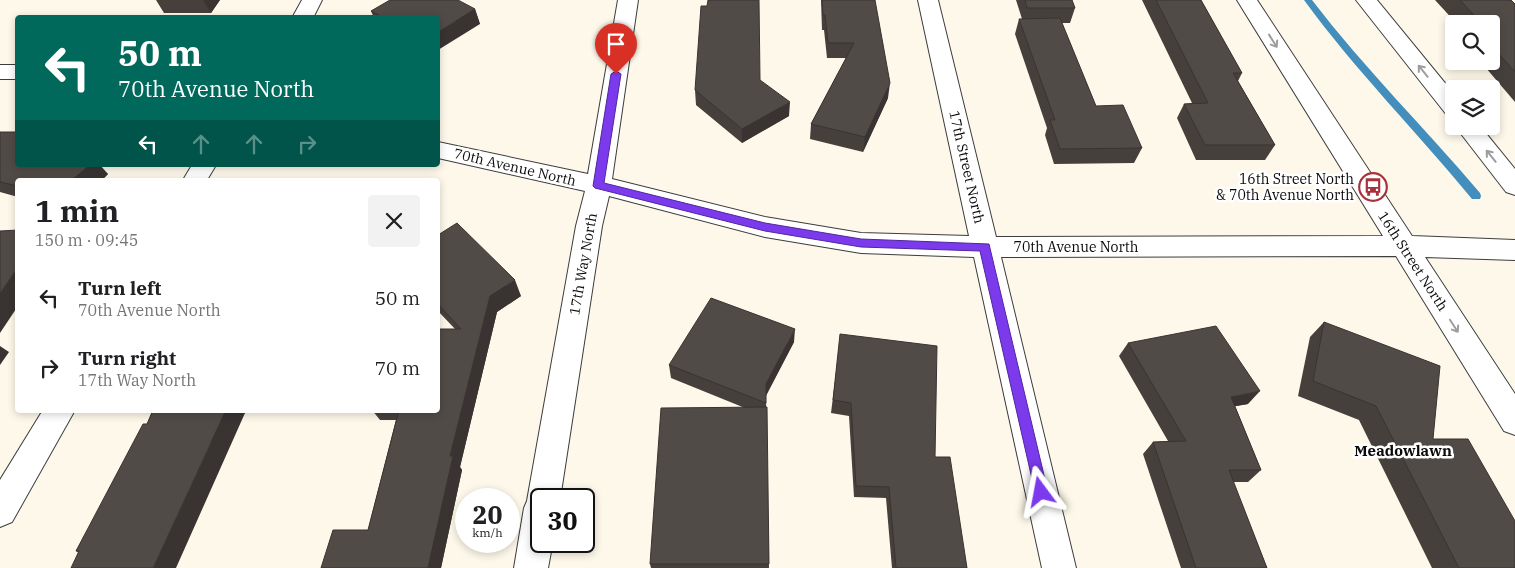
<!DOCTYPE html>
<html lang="en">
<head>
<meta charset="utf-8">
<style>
  :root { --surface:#fff; --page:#f2f2f2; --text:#202124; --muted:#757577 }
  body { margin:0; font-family:"IBM Plex Serif",serif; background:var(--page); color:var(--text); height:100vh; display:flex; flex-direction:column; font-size:19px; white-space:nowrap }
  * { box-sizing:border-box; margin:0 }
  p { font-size:16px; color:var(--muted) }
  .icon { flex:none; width:28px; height:28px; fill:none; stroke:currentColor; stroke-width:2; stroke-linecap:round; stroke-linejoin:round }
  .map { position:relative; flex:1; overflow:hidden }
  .panel { position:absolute; left:15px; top:178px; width:425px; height:235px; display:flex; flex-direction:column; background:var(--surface); border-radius:5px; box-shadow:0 2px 8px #0003 }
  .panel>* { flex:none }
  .guide { position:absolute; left:15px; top:15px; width:425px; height:152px; border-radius:5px; box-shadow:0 2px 8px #0003; background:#00695c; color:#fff; overflow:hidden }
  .tools { position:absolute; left:1445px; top:15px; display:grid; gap:10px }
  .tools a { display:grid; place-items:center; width:55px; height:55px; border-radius:5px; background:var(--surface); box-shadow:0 2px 8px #0003; font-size:25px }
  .speed { position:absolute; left:455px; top:488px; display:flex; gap:10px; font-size:25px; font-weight:700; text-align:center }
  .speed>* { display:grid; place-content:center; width:65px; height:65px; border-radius:50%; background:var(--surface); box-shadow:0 2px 8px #0003; line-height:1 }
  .speed small { font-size:12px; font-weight:400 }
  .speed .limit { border:2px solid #111; border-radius:8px; background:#fff; color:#111 }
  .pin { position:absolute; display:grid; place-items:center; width:42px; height:42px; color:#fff; margin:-51px -21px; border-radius:50% 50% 50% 0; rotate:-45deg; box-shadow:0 0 5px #0007 }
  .pin .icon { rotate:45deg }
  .me { position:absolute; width:55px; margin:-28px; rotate:347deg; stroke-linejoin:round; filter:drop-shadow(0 0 4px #0008) }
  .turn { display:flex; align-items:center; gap:18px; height:105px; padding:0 20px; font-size:22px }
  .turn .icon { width:65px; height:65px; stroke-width:2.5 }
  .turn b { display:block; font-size:35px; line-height:42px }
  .lanes { display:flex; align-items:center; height:48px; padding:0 20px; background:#0003; justify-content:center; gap:25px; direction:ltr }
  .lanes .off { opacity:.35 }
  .round { display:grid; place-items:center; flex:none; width:52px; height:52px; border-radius:5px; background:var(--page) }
  .headline { display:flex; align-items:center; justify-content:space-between; height:85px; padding:0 20px }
  h1 { font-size:30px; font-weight:700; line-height:38px }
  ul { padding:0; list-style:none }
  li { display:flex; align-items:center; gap:15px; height:70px; padding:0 20px }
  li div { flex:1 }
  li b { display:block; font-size:19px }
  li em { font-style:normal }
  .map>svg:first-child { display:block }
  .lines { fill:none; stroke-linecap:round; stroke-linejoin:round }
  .stream { fill:#438ebd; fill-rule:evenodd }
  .minor-casing { stroke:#3d3d3d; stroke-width:2 }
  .minor { fill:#fff; fill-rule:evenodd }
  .wall { fill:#46403d }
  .shaded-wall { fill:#393432 }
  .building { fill:#514b47; stroke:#393432 }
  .oneway { stroke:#9d9d9d }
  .route { fill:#7c3aed; stroke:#51269a }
  .labels { text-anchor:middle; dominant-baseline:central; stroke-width:5; stroke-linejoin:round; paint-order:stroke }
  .street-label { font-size:14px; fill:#0a0a0a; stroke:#fff }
  .poi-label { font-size:14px; fill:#0a0a0a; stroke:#fff; text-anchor:end }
  .neighbourhood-label { font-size:15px; font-weight:bold; fill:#0a0a0a; stroke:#fff }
</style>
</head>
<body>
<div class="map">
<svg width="1515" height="568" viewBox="0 0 1515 568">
  <rect width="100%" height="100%" fill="#fdf8e9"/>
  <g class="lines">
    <path class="stream" d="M1304 0H1312C1364 68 1425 128 1480 193L1481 196 1480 199H1472C1417 132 1355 70 1304 0Z"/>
    <defs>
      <path id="minor" d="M302 0H322L313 18H292Z
        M618 0H638L612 179 765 217 861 233 969 236 918 0H938L996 237 1383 236 1237 0H1257L1412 236 1515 240V260L1425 257 1515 394V435L1504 431 1396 256 1001 257 1076 568H1042L974 257 861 253 765 237 609 196 602 226 560 499H541V541H553L548 568H514L524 508 527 501 576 226 585 191 438 158V142L588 174Z
        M1356 0H1377L1454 94V116L1446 114Z
        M0 65H18V79H0Z
        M1455 126H1480L1515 169V195L1506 192Z
        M192 165H216L207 180H183Z
        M43 410H75L12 522 0 527V480Z"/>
    </defs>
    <use href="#minor" class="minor-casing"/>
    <use href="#minor" class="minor"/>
  </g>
  <path class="wall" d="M156 0H220L211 13H164Z
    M821 0H872L888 98 863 152 810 139 811 124 846 58H827L824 30H822Z
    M1016 0H1072L1075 8 1070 23H1062L1096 106 1142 148 1134 163 1054 164 1045 135 1047 128 1015 34 1019 19H1022Z
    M1142 0H1201L1242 73 1238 81 1275 145 1265 160H1196L1177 118 1184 104 1192 103Z
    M1435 0H1511L1515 4V102L1480 61H1491V24H1457Z
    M475 9 480 24 438 18H374L371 11Z
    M760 80 789 116 742 143 696 105 695 90Z
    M0 132 108 174 102 180H18V197L0 192Z
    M438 235 521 296 497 312 460 467 462 470 441 568H321L368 530 396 420H380L372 410H438L455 329 438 311Z
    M1324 322 1433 439 1515 568H1432L1359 420 1298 396 1310 337Z
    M794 342 766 396 769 568H651L650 564 745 408 671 378 669 365Z
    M1128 343 1248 404 1235 406 1261 470 1248 482H1233L1267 568H1181L1143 454 1153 442 1168 441 1119 356Z
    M839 348 935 457 967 568H892L886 498 854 497 849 416 831 413Z
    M153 410H265L264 413H245L79 553 76 551 147 424Z"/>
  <path class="shaded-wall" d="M203 0H220L211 13Z
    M475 9 480 24 438 50V32Z
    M890 83 888 98 863 152 865 137Z
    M790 102 789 116 742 143V129Z
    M85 165H100L108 174 102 180H72Z
    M18 267V306L0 333V293Z
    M515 280 521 296 497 312 460 467 462 470 441 568H428L450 456 490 296Z
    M795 329 794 342 765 397 766 384Z
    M0 346 9 352 0 365Z
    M1260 391 1248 404 1220 409 1231 397Z
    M226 410H241L245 413 176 568H153Z"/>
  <path class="building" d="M390 0H458L475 9 438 32V18H384L371 11Z
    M708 0H759L760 80 790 102 742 129 695 90 701 6H707Z
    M822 0H875L890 83 865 137 811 124 854 43H828L825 15H823Z
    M1025 0H1072L1075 8H1027Z
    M1156 0H1201L1242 73H1233L1275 145H1205L1184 104 1208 103Z
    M1460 0H1511L1515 4V72L1491 45V38H1495L1491 34V24H1482Z
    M1060 18 1096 106 1123 105 1142 148 1060 149 1050 120H1055L1019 19Z
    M0 132H18V165H90L72 180H18V186L0 182Z
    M457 223 515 280 490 296 450 456H453L428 568H321L333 530H368L399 410H438V329H461L438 304V235Z
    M18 230V267L0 293V231Z
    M711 298 795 329 766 384V403L669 365Z
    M1324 322 1440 366 1433 439H1468L1515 521V568H1459L1376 406 1313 381Z
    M1216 326 1260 391 1231 397 1261 470H1229L1267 568H1196L1153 442 1186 441 1128 343Z
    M840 334 937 346 935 457H950L967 568H896L889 487 856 486 851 403 833 400Z
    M767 407 769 564H650L661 408Z
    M153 410H226L153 568H71L79 551H76L143 424H147Z"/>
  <defs><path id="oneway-shaft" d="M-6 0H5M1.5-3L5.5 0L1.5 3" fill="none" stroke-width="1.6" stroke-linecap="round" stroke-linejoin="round" transform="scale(1.25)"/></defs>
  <g class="oneway">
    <use href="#oneway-shaft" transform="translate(1273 41) rotate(58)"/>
    <use href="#oneway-shaft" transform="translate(1423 71) rotate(-129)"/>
    <use href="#oneway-shaft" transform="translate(1491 156) rotate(-129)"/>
    <use href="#oneway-shaft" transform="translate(1454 326) rotate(57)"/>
  </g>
  <path class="route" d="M616 71 621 74 604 183 765 223 861 239 989 244 1048 492 1046 497 1041 499 1037 497 1035 492 980 251 861 247 765 231 595 188 593 186 611 74Z"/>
  <defs>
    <symbol id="bus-ring" viewBox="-11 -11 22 22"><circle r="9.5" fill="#fff" stroke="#a9323a" stroke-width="1.5"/><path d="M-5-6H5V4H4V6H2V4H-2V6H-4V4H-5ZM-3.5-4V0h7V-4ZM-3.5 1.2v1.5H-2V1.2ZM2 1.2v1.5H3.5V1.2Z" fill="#a9323a"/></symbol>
  </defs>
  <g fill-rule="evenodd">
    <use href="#bus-ring" x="1357" y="171" width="32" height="32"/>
  </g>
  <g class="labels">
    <g class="street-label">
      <text transform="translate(515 167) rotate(13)">70th Avenue North</text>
      <text transform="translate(967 167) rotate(77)">17th Street North</text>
      <text x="1076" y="247">70th Avenue North</text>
      <text transform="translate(1413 261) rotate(57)">16th Street North</text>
      <text transform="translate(583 264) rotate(-80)">17th Way North</text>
    </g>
    <g class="poi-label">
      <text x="1354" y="179">16th Street North<tspan x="1354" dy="16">&amp; 70th Avenue North</tspan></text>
    </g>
    <g class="neighbourhood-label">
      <text x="1403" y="450">Meadowlawn</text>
    </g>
  </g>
</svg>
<div class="tools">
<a><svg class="icon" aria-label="search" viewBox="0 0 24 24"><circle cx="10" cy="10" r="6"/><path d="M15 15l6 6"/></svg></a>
<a><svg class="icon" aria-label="layers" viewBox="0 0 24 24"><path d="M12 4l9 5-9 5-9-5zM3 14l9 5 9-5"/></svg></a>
</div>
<div class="speed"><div>20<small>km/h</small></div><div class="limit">30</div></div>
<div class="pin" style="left:616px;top:74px;background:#d93025"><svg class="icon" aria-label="arrive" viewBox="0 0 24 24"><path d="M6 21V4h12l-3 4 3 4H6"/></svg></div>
<svg class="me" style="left:1041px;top:492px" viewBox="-20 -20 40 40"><path d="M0-17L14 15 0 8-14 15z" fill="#7c3aed" stroke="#fff" stroke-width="4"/></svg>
<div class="guide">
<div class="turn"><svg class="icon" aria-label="left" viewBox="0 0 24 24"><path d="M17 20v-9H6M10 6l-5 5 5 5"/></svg><div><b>50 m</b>70th Avenue North</div></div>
<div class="lanes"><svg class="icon" aria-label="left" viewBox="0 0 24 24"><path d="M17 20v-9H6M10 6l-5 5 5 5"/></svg><svg class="icon off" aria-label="ahead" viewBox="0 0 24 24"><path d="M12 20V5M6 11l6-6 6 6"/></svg><svg class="icon off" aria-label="ahead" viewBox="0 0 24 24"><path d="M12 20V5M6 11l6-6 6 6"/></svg><svg class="icon off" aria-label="right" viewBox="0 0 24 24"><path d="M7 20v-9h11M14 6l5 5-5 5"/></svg></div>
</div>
<section class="panel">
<div class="headline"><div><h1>1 min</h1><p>150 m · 09:45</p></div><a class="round"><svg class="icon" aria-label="close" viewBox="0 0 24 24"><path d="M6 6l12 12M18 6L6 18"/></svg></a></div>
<ul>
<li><svg class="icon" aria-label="left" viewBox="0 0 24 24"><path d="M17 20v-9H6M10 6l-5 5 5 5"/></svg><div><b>Turn left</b><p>70th Avenue North</p></div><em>50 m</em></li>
<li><svg class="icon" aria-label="right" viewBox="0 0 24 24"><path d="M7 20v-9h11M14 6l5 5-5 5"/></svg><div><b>Turn right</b><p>17th Way North</p></div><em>70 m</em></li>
</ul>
</section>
</div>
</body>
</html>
